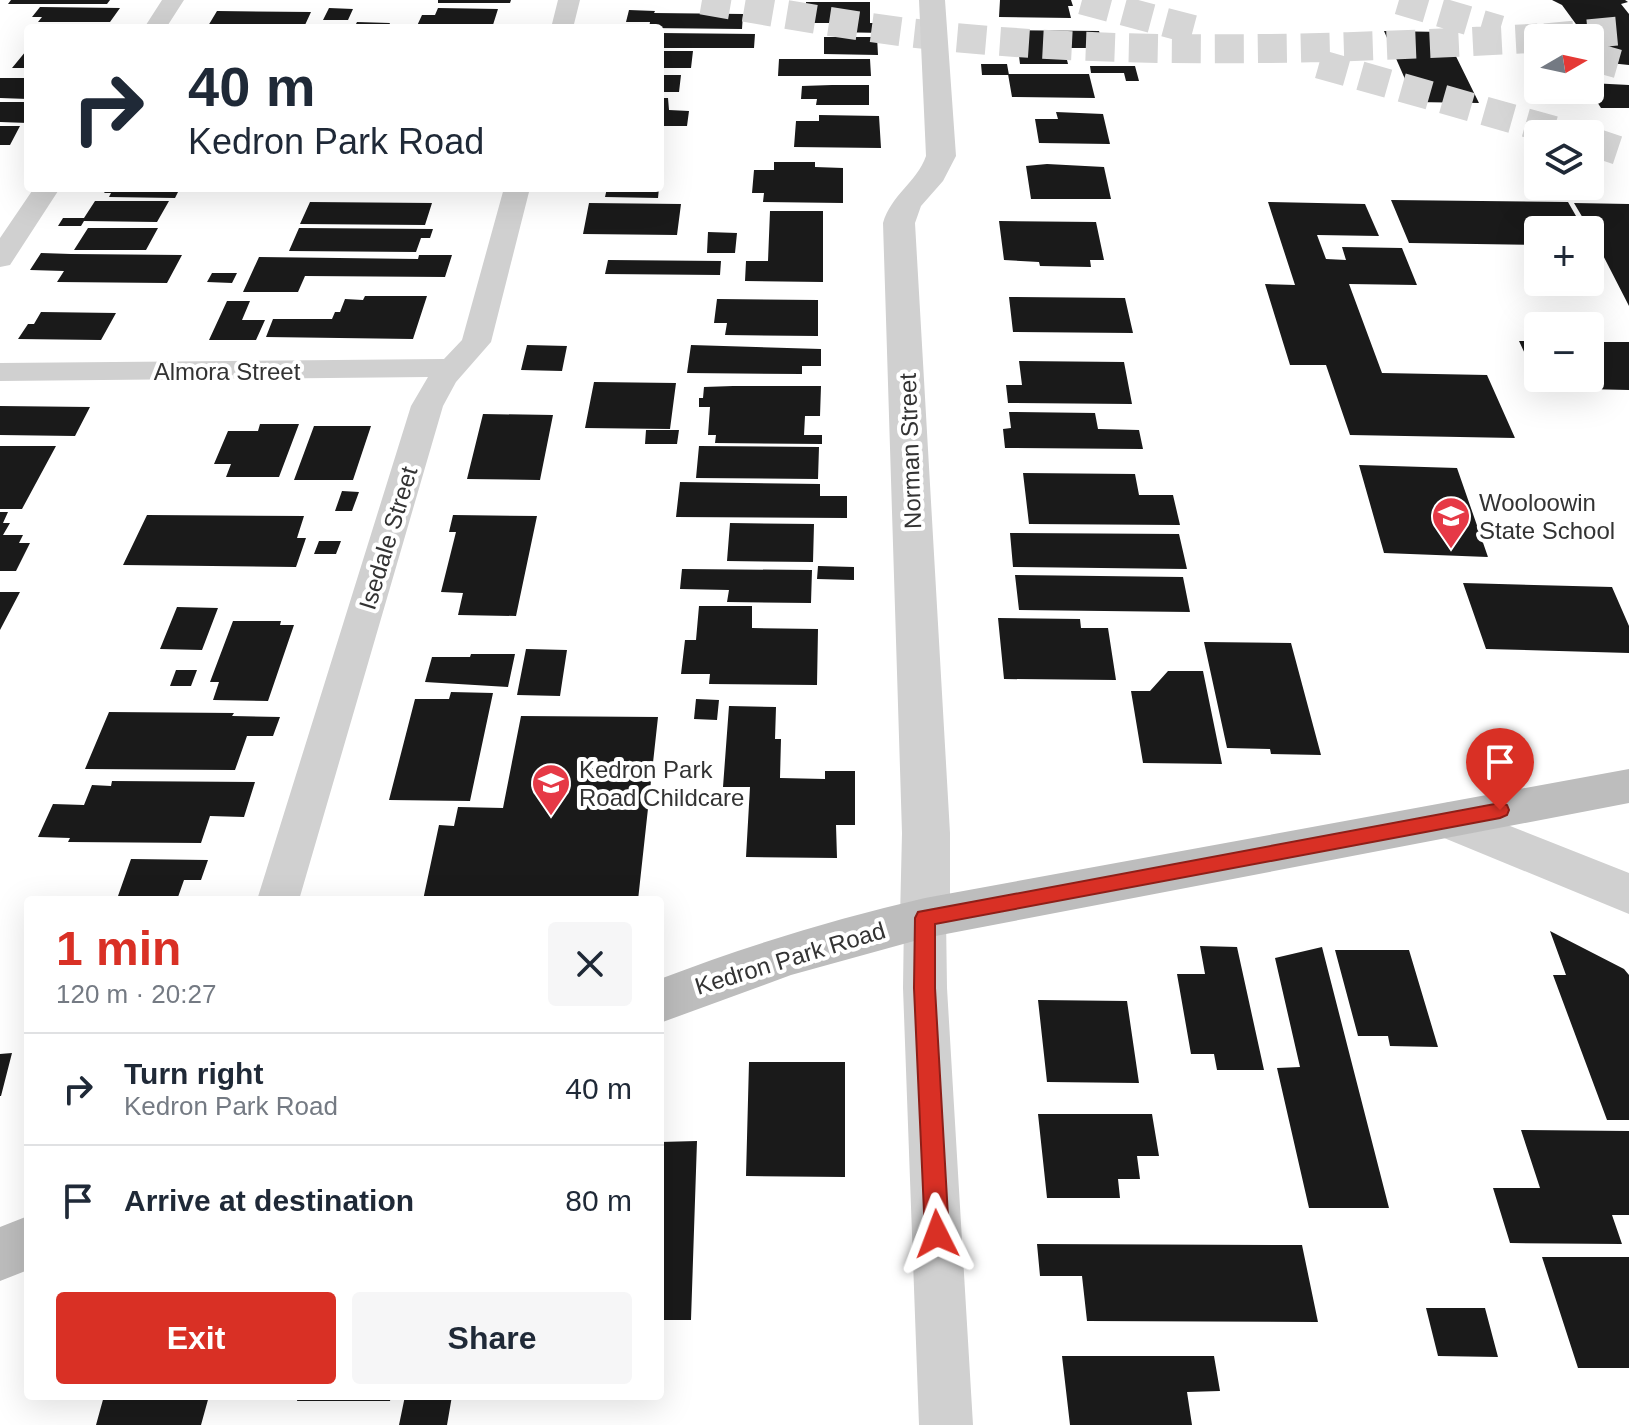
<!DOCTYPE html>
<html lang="en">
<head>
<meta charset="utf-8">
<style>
  :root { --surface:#fff; --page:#f6f6f7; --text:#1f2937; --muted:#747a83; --line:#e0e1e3; --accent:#d93025 }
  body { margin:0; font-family:Arial,sans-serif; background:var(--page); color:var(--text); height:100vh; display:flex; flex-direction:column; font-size:30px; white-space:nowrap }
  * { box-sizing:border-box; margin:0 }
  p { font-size:26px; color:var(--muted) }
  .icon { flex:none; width:44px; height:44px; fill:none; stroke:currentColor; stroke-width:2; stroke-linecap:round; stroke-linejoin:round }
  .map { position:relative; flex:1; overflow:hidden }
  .drawer { position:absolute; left:24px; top:896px; width:640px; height:504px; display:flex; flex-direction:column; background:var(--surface); border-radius:8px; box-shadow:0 8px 32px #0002 }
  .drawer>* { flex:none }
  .hud { position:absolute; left:24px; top:24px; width:640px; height:168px; border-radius:8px; box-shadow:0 8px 32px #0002; background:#fff; color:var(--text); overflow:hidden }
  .needle { width:52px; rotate:81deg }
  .buttons { position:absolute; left:1524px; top:24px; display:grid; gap:16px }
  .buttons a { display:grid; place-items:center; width:80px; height:80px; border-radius:8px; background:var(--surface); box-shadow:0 8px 32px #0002; font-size:40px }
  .pin { position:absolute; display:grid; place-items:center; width:68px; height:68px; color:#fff; margin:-82px -34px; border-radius:50% 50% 50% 0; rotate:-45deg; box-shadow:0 0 8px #0007 }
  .pin .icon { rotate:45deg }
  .me { position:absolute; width:88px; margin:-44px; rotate:357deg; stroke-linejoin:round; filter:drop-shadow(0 0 6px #0008) }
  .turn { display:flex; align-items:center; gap:28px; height:168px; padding:0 32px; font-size:36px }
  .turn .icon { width:104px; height:104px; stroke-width:2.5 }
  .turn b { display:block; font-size:56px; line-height:68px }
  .round { display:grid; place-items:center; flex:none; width:84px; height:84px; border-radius:8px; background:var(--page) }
  .head { display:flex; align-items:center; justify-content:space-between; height:136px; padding:0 32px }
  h1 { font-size:48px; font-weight:700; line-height:60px; color:var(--accent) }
  .action { display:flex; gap:16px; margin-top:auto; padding:16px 32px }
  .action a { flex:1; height:92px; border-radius:8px; background:var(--accent); color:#fff; font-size:32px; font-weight:700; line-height:92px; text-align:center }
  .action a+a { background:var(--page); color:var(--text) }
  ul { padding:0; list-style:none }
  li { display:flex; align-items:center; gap:24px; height:112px; padding:0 32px; border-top:2px solid var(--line) }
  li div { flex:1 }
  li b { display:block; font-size:30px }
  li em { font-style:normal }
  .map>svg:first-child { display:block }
  .building { fill:#1a1a1a }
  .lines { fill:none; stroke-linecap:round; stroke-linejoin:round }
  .motorway-tunnel { stroke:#d6d6d6; stroke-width:29; stroke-dasharray:29 14; stroke-linecap:butt }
  .minor { fill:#d0d0d0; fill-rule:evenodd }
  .tertiary { fill:#d0d0d0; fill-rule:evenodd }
  .secondary { fill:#bdbdbd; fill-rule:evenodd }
  .route { fill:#d93025; stroke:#8d1f18; stroke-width:2 }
  .labels { text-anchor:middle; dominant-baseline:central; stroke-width:8; stroke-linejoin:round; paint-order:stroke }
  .street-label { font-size:24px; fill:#333; stroke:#fff }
  .poi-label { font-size:24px; fill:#333; stroke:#fff; text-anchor:start }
</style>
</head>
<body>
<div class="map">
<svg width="1629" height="1425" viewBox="0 0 1629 1425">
  <rect width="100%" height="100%" fill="#fff"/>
  <path class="building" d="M11 0H110L107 4H8Z
    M438 0H511L510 3H438Z
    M1000 0H1071L1073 6H1068L1071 18 999 17Z
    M1552 0H1625L1628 2 1621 4 1629 14V65L1590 61V38H1572L1568 31H1581L1562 5Z
    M806 2H870V23H884L885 33 830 32V23H792L793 10H806Z
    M40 7 120 8 110 22H38L42 17H32Z
    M329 8 353 9 348 20H323Z
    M438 8 498 9 492 28H416L422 15H435Z
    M629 10 655 11 654 13 743 14 742 29 649 28 650 22H626Z
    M217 11 311 12 305 25H276L274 28 208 26Z
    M357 22 390 23 388 28H354Z
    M44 25H104L101 28H42Z
    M1003 30 1099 31 1104 48H1064L1068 64H1020L1019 56H1007Z
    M1384 31 1444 32 1479 103 1415 102Z
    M660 33 755 34 754 48H660Z
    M824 37H877L878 55 824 54Z
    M26 51 28 68H12Z
    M660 51H693L691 68H660Z
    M779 59H870L871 76H778Z
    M981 64H1007L1009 75H982Z
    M1090 66H1135L1139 81H1126L1124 73H1091Z
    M1008 74H1089L1095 98 1012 97Z
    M660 75H681L679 92H660Z
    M0 78H28V99L0 98Z
    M1590 83 1629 85V108H1601L1590 91Z
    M832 85H869V105H816L817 99H801L802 86Z
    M660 98H668L669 110 689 111 687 126H660Z
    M0 102H28V123L0 122Z
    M1056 112 1103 114 1110 144 1039 143 1035 119H1058Z
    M819 115 879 116 881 148 794 147 796 121H819Z
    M0 126H20L10 145H0Z
    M774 162H815V167L843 168V203L763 202 764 193H752L754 170H774Z
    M1047 164 1104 167 1111 199H1031L1026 166Z
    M108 188H180L175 198 109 197 111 193H104Z
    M607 188H659L658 198 605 197Z
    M1391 200 1568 202 1584 230H1538V245L1409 243Z
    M95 201H169L157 222 84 221 81 226H58L63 218H84Z
    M310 202 432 203 425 225 300 224Z
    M1268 202 1365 204 1379 236 1317 235 1326 259 1346 260 1342 247 1402 248 1417 285 1349 284 1382 373 1487 375 1515 438 1350 435 1326 365H1290L1265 284 1295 285Z
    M589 203 681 204 677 235 583 234Z
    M1574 203 1629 204V306L1590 230Z
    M770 211H823V282L745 281 746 261H768Z
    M999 221 1096 222 1104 260H1090L1091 267 1040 266 1039 262 1004 260Z
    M88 228H158L146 250H74Z
    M299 228 433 229 430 238H421L416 252 289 251Z
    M708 232 737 233 735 253H707Z
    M41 253 71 254 182 255 167 283 57 282 64 271 30 270Z
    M419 255H452L445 277 305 276 298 292H243L259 257 418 259Z
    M608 260 721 261 720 275 605 274Z
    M212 273H237L232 283 207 282Z
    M365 296H427L413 339 266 337 273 319H332L335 312H340L345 299 363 300Z
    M1009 297 1125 298 1133 333 1013 332Z
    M717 299 818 300V336L725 335 727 323H714Z
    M227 301H250L242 320H265L256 340H209Z
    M41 312 116 313 101 340 18 339 28 324H34Z
    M1519 341H1538V378H1590V342H1629V390L1541 388Z
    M527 345 567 346 562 371 521 370Z
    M691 345 821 349V366H802V374L687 373Z
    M1019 361 1124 362 1132 404 1008 403 1006 385H1022Z
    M594 382 676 383 670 429 585 428Z
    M733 386H821L820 416H805L804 435H822V444L715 443 716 435H708L710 407H699V398H703L704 387Z
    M0 406 90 407 75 436 0 435Z
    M1009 412 1095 413 1098 429 1139 430 1143 449 1005 448 1003 429 1011 428Z
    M483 414 553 415 540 480 467 479Z
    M260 424H299L279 477H226L231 464H214L228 431H258Z
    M314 426H371L353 480H294Z
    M646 430H679L677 444H645Z
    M0 446H56L22 509H0Z
    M699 446 819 447 818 479 696 478Z
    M1359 465 1457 468 1488 557 1384 553Z
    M1023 473 1135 474 1139 495H1173L1180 525 1029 524Z
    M680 482 820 484V496H847V518L676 517Z
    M342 491 359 492 352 511H335Z
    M0 512H8L3 523H10L3 535H23L19 543H30L16 571H0Z
    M147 515 304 516 297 538H306L296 567 123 565Z
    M453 515 537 516 516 616 458 615 463 593 441 592 456 532H449Z
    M730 523 814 524 813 562 727 561Z
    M1010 533 1179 534 1187 569 1013 567Z
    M319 541H341L336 554H314Z
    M818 566 854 567V580L817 579Z
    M682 569 812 570 811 603 727 602 729 590 680 589Z
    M1015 575 1183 577 1190 612 1019 610Z
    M1463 583 1612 587 1629 626V653L1486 649Z
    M0 592H20L0 630Z
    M699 606H752V628L818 629 817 685 709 684 710 674H681L685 640H696Z
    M177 607 218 608 202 650 160 649Z
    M998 618 1080 619 1081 628H1108L1116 680 1004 679Z
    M233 621H281L280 625H294L268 701 213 700 219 682H210Z
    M1204 642 1291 643 1321 755 1271 754 1270 749 1227 748Z
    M526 649 567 650 560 696 517 695Z
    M471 654H515L508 687 425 682 432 657H470Z
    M176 670H197L191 686H170Z
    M1168 671H1203L1222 764 1143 763 1131 691H1150Z
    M451 692 493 693 470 801 389 800 415 699H449Z
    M696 699 719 700 717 720 694 719Z
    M729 706 776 707 775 739H781L780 778 825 779V771H855V825H836L837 858 746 857 750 787H723Z
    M109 712 234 713 232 716 280 717 273 736H247L235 770 85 769Z
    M521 716 658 717 638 900H423L439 825 454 826 458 807 503 808Z
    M112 781 255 782 244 817 210 816 201 843 68 842 70 838 38 837 53 804 84 805 92 785 111 786Z
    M131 859 208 860 201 880H184L178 897 118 896Z
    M1550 931 1624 969 1629 975V1120H1607L1553 975H1566Z
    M1200 946 1237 947 1264 1070H1217L1214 1054H1191L1177 974H1205Z
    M1322 947 1389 1208H1309L1277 1068 1300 1067 1275 958Z
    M1335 950H1409L1438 1047 1390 1046 1388 1036H1358Z
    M1038 1000 1127 1001 1139 1083 1047 1082Z
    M12 1053 1 1096H0V1054Z
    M749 1062H845V1177L746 1176Z
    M1038 1114H1152L1159 1156H1137L1140 1179H1118L1120 1198H1047Z
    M1521 1130 1629 1131V1215H1612L1622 1244 1510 1243 1493 1188H1540Z
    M697 1141 691 1320H660V1142Z
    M1037 1244 1302 1245 1318 1322 1087 1321 1082 1276H1040Z
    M1542 1257H1629V1368H1578Z
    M1426 1308H1485L1498 1357 1438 1356Z
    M1062 1356H1214L1220 1391 1187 1392 1192 1425H1070Z
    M104 1396H209L201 1425H96Z
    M298 1396H391L390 1401H297Z
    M405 1396H452L447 1425H399Z"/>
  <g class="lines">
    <path class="motorway-tunnel" d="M702 0C784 14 866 29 949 37 1144 56 1342 49 1538 38
      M1082 0 1202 32
      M1399 0 1500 30
      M1545 38 1629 30
      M1590 56 1629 67
      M1319 64 1566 134
      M1590 141 1629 154"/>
    <path class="minor" d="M162 0H184L166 28H144Z
      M558 0H580L573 28H551Z
      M34 188H60L10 265 0 267V238Z
      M504 188H530L491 342 456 382 443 406 299 900H257L411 406 428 377 0 381V363L444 359 462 340Z
      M925 901 940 906 946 918 947 988 973 1425H919L903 988 904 918 910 906Z"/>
    <path class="tertiary" d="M919 0H945L956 156 943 181 921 206 915 223 950 833V918L942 932 925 938 908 932 900 918 902 833 883 223C891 195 917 182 926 156Z
      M1449 802 1629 873V914L1432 833 1426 820 1432 807Z"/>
    <path class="secondary" d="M1629 769V803L925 938 791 975 660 1023V979C746 946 835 919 925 898Z
      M28 1216V1270L0 1281V1227Z"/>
  </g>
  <path class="route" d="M1500 803 1507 805 1509 810 1507 815 1500 818 935 924V988L949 1234 945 1242 937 1246 929 1242 925 1234 914 988 915 918 918 912Z"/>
  <defs>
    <symbol id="school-pin" viewBox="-11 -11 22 30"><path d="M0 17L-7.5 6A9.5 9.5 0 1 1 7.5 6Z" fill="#e63946" stroke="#fff"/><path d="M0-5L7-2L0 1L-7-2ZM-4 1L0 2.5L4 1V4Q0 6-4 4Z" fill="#fff"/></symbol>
  </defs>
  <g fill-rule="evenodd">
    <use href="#school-pin" x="1429" y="494" width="44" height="60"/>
    <use href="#school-pin" x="529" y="761" width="44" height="60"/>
  </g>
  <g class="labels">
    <g class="street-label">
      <text x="227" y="371">Almora Street</text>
      <text transform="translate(910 451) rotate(-92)">Norman Street</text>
      <text transform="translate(388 538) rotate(-73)">Isedale Street</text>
      <text transform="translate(790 958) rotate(-17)">Kedron Park Road</text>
    </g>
    <g class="poi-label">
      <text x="1479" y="502">Wooloowin<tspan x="1479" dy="28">State School</tspan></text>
      <text x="579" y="769">Kedron Park<tspan x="579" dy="28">Road Childcare</tspan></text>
    </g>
  </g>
</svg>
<div class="buttons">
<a><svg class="needle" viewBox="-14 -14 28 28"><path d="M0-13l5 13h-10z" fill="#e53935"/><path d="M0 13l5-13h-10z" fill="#747a83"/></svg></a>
<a><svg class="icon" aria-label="layers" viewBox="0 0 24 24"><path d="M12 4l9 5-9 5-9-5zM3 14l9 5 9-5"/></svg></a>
<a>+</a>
<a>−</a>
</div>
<div class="pin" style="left:1500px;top:810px;background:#d93025"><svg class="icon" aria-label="arrive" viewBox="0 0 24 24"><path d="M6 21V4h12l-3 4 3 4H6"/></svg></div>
<svg class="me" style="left:937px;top:1234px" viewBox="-20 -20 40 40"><path d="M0-17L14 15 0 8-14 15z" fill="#d93025" stroke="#fff" stroke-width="4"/></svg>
<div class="hud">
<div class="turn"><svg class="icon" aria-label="right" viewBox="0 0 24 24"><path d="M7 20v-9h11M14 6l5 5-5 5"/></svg><div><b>40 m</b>Kedron Park Road</div></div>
</div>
<section class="drawer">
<div class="head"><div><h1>1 min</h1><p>120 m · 20:27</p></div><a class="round"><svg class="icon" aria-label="close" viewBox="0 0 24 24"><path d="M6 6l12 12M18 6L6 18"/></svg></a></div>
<ul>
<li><svg class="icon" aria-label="right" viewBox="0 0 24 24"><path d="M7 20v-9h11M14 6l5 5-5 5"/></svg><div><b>Turn right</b><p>Kedron Park Road</p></div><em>40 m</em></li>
<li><svg class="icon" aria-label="arrive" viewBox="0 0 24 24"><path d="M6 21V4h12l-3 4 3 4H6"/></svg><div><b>Arrive at destination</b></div><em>80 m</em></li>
</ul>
<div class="action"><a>Exit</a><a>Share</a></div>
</section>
</div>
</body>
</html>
